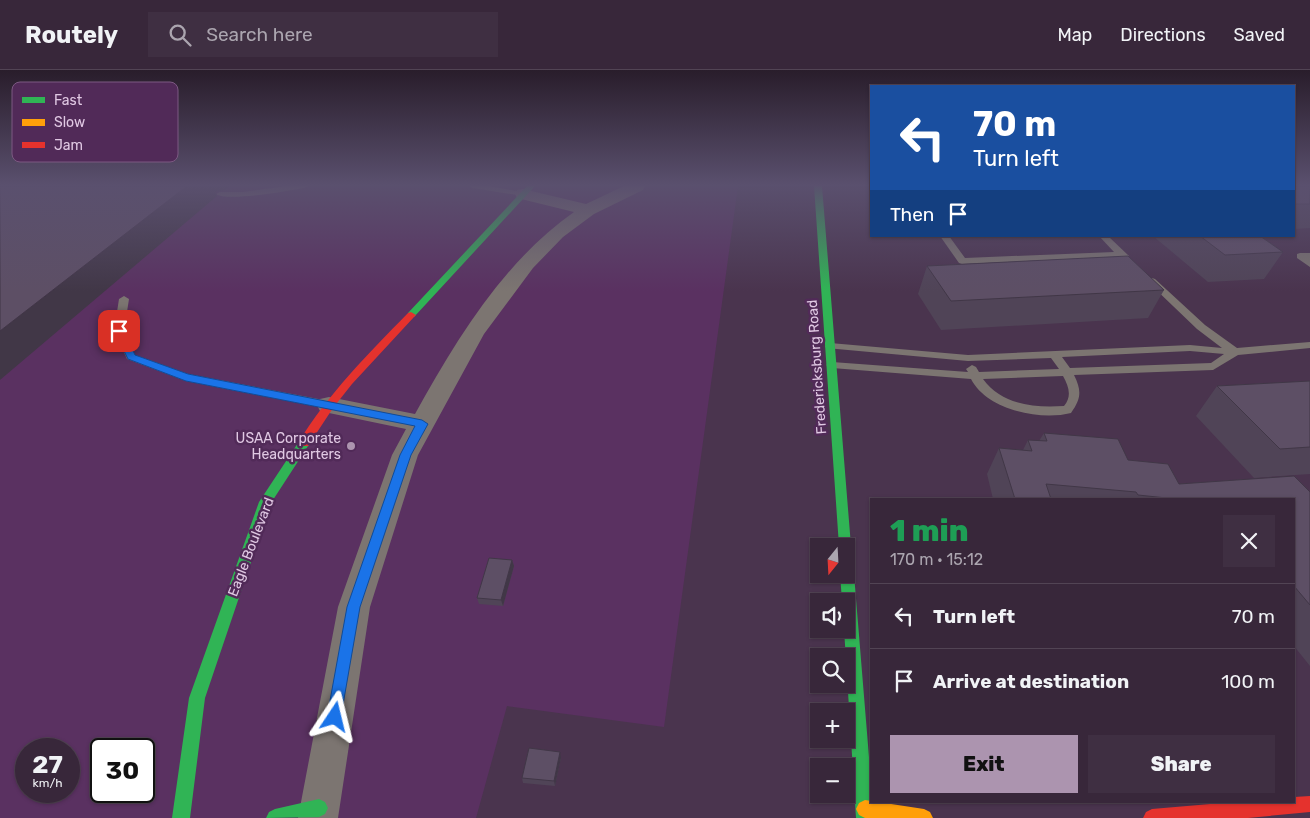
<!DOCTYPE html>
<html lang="en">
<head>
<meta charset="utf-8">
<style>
  :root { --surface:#38273a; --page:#3f2f42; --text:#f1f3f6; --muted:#aba5af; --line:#524454; --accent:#ac94af }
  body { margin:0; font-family:Rubik,sans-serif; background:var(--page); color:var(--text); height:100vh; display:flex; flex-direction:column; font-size:19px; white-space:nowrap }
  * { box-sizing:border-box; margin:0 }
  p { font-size:16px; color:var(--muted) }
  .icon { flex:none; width:28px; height:28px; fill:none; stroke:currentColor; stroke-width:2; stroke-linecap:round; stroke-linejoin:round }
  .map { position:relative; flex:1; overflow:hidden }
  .sheet { position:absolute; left:870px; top:428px; width:425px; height:305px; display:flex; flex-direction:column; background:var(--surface); border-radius:0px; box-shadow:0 1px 4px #0004,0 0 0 1px var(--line) }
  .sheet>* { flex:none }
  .hud { position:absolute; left:870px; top:15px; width:425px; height:152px; border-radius:0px; box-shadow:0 1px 4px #0004,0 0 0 1px var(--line); background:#1a4fa0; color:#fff; overflow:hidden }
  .needle { width:32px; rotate:198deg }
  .buttons { position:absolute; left:810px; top:468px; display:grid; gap:10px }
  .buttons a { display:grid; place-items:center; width:45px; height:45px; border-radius:0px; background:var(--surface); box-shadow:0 1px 4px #0004,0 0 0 1px var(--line); font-size:25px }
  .speed { position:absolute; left:15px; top:668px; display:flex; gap:10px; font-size:25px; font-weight:700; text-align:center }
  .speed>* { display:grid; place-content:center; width:65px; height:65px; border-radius:50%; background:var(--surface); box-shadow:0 1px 4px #0004,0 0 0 1px var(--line); line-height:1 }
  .speed small { font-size:12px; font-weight:400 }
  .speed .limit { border:2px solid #111; border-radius:8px; background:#fff; color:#111 }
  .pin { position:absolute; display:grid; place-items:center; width:42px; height:42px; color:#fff; margin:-21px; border-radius:10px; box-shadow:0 2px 8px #0006 }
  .me { position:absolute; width:55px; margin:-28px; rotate:10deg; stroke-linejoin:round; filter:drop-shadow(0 0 4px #0008) }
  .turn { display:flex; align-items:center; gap:18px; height:105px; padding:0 20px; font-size:22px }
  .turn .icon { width:65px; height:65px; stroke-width:2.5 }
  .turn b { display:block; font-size:35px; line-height:42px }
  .then { display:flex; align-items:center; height:48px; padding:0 20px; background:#0003; gap:10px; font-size:19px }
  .round { display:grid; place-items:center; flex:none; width:52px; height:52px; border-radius:0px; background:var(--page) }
  .summary { display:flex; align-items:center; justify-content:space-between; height:85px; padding:0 20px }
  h1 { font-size:30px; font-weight:800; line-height:38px; color:#1e9e55 }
  .button { display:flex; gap:10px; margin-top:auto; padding:10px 20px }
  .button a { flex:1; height:58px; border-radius:0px; background:var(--accent); color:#111; font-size:20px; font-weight:800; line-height:58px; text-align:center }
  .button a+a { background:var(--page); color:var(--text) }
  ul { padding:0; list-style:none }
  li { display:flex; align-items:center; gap:15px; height:65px; padding:0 20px; border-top:1px solid var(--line) }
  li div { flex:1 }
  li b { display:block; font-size:19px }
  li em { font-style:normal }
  header { display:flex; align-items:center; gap:30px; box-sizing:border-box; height:70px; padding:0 25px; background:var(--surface); border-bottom:1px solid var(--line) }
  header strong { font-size:24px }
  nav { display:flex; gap:28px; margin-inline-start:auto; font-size:18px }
  .search { width:350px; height:45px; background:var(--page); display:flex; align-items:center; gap:12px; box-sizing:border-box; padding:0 18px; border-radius:0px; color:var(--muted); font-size:19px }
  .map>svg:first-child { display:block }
  .built { fill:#5a3161; fill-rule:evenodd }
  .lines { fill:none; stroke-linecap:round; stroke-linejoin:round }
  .lane { fill:#7c7571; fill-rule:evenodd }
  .street { fill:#7c7571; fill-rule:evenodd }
  .fast { fill:#30b455; fill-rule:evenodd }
  .slow { fill:#ff9f0a; fill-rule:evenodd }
  .jam { fill:#e5322d; fill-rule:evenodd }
  .wall { fill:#504457 }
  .shaded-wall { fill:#413747 }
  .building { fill:#5d4f65; stroke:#413747 }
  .route { fill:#1a73e8; stroke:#114b97 }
  .poi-dot { fill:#ac94af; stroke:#512a58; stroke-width:2 }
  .labels { text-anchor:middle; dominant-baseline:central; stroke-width:5; stroke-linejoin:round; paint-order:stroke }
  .street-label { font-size:14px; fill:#e0c8e3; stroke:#512a58 }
  .poi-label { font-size:14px; fill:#e0c8e3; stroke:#512a58; text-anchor:end }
  .key { fill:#512a58; stroke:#7c5982; stroke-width:1 }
  .key-label { font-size:14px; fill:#e0c8e3 }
</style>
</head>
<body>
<header>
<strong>Routely</strong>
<div class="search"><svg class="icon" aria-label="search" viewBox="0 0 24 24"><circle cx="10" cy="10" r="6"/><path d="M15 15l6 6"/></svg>Search here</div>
<nav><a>Map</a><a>Directions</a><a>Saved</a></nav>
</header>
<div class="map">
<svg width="1310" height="748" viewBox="0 0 1310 748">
  <rect width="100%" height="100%" fill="#4a344e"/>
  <path class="built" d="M0 116H738L664 657 507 636 476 748H0ZM26 679H69V721H26ZM101 679H144V721H101Z"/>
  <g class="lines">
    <path class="lane" d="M286 116H308L304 118C287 121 227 132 216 124L220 122H243Z
      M469 116H488L523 122 527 124 523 126 473 118Z
      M940 166H949L965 188 1114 182 1099 166H1108L1129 186 1124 189 1120 187 962 194 959 193Z
      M1300 183H1310V197L1297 188V184Z
      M1152 208 1155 209 1205 255 1237 278 1310 272V278L1238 285 1213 300 1074 305C1082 321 1081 329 1071 343 1040 351 987 340 971 309L832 298 826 295 832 292 968 302 966 299 972 295 976 297 979 302 1059 299 1051 288 968 291 826 278 825 276 830 273 968 285 1190 275 1222 278 1197 259 1149 213 1147 211ZM1190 281 1224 284 1211 293 1070 298 1062 287ZM1063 306C1069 317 1072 326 1064 336 1034 338 1002 335 983 309Z
      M124 226 129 229 124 261 135 285 188 304 329 331 335 335 329 339 186 311 127 289 114 261 119 229Z"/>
    <path class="street" d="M624 116H645L643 120 594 144 563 167 533 198 484 264 418 385 370 537 338 748H298L338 537 392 385 406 359 329 343 320 341 317 335 320 329 329 327 415 344C456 270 504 191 574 142L517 128 515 124 517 120 523 119 586 134Z"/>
    <path class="fast" d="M527 116H535L414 247H408V243Z
      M814 116H822L851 476 850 480 846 481V476H839Z
      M304 369 310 373 271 433 205 628 190 748H172L189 628 259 432 300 370Z
      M846 487 851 488 853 492 874 748H856L844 559H846V531H842L840 504H846Z
      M319 729 325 732 328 738 325 744 319 747 266 748 269 742 275 739Z"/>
    <path class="slow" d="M865 730 924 739 930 742 933 748H865L859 745 856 739 859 733Z"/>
    <path class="jam" d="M411 242 416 245 414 247 352 314 333 338 308 376H300L298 373C328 324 368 284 408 243Z
      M1310 726V742L1248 748H1143L1146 742 1152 739 1245 731H1294V727Z"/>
  </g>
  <path class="wall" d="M1294 116H1310V158L1294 159Z
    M1153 166H1260L1283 182 1264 209 1208 212Z
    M927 196 1164 220 1148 248 941 260 918 224Z
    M1310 311V404L1254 408 1196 346 1217 316Z
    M1044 363 1128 390 1179 414 1310 422V596L1294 576V429H993L987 404 999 378 1023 380 1028 370 1039 371Z
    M512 490 514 496 503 536 479 534 477 528Z
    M561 688 555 716 523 713 522 708Z"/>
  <path class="shaded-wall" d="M187 116H230L225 120 216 122 217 126 0 310V261Z
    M512 490 514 496 503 536 501 530Z
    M560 682 561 688 555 716 554 711Z"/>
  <path class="building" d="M0 116H187L0 261Z
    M1294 116H1310V134H1294Z
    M1200 166H1260L1283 182 1225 185Z
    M1128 186 1164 220 951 231 927 196Z
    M1310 311V377L1280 379 1217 316Z
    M1044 363 1118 369 1128 390 1168 394 1179 414 1294 406 1310 422V535L1294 516V429H1176L1138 425 1136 422 1046 414 1051 429H1015L999 378 1032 381 1028 370 1047 371Z
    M489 488 512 490 501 530 477 528Z
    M529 678 560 682 554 711 522 708Z"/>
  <linearGradient id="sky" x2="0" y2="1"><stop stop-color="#291d2b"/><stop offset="0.52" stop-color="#5a506e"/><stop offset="1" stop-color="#5a506e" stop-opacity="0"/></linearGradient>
  <rect width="1310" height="221" fill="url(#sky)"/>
  <path class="route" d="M119 258 124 261 135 285 188 304 422 350 428 354 411 385 360 537 340 652 335 655 329 652 327 647 347 537 400 385 415 356 186 311 128 289 114 261Z"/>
  <circle class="poi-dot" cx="351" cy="376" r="5"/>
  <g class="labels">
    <g class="street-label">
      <text transform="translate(817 297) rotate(-94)">Fredericksburg Road</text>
      <text transform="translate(251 477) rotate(-69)">Eagle Boulevard</text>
    </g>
    <g class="poi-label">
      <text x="341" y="368">USAA Corporate<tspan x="341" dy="16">Headquarters</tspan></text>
    </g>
  </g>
  <rect x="12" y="12" width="166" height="80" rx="8" class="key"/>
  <rect x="22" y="27" width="23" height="6" fill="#30b455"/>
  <rect x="22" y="49" width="23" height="7" fill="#ff9f0a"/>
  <rect x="22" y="72" width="23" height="6" fill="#e5322d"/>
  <g class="key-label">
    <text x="54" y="35">Fast</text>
    <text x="54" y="57">Slow</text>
    <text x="54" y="80">Jam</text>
  </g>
</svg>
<div class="buttons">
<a><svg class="needle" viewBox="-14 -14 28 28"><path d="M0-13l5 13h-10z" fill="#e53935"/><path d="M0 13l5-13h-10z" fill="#aba5af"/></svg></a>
<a><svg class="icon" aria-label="sound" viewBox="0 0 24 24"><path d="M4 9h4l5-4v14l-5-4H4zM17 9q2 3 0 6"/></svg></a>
<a><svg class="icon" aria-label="search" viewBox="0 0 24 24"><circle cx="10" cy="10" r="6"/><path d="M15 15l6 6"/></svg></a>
<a>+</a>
<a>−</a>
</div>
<div class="speed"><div>27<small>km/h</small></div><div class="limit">30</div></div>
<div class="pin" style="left:119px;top:261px;background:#d93025"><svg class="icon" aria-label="arrive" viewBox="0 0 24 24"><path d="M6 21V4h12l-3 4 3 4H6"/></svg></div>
<svg class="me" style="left:335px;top:647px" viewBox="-20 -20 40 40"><path d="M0-17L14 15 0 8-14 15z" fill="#1a73e8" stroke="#fff" stroke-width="4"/></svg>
<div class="hud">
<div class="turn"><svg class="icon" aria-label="left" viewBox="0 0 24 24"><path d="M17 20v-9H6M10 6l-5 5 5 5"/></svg><div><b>70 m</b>Turn left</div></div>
<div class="then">Then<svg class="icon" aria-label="arrive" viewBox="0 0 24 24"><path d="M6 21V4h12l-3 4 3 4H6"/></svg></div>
</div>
<section class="sheet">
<div class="summary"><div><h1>1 min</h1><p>170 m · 15:12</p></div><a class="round"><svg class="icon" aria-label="close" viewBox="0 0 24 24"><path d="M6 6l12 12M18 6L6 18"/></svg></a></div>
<ul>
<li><svg class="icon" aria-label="left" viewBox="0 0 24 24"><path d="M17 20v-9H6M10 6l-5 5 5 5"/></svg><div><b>Turn left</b></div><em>70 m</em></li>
<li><svg class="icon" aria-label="arrive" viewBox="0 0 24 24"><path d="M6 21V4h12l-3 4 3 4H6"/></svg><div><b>Arrive at destination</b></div><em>100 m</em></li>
</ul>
<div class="button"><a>Exit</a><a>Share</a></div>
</section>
</div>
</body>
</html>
